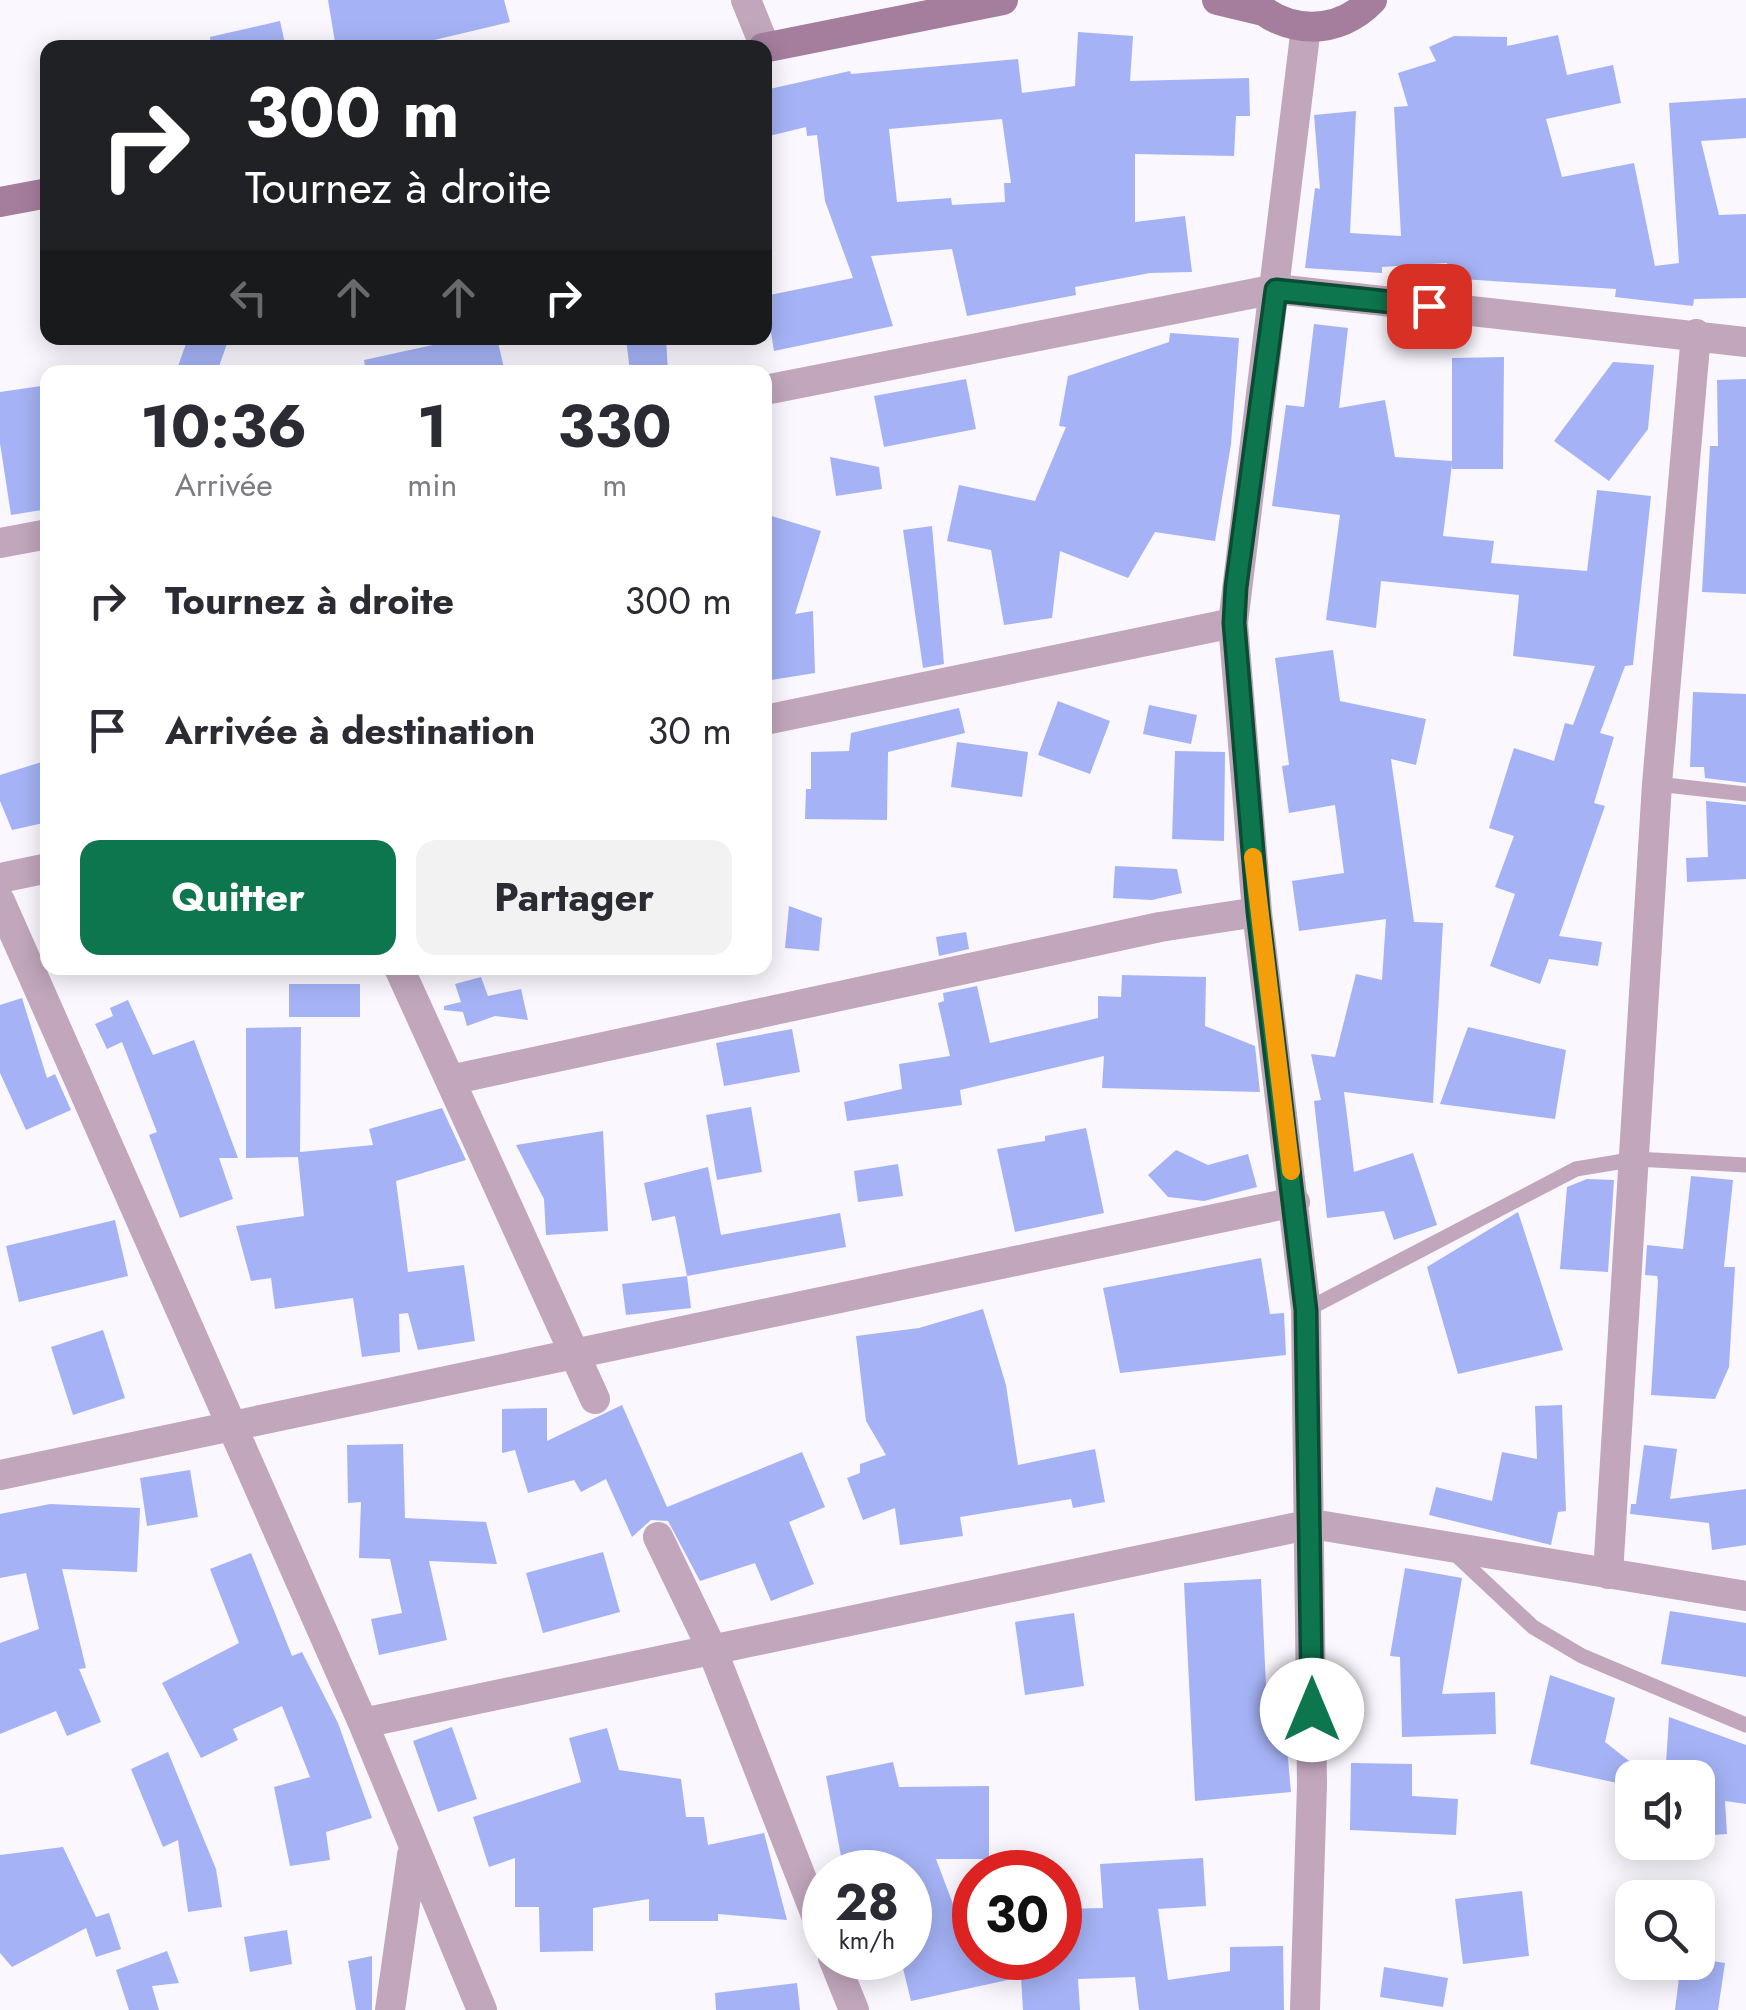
<!DOCTYPE html>
<html lang="fr">
<head>
<meta charset="utf-8">
<style>
  :root { --surface:#fff; --page:#f2f2f3; --text:#2b2b33; --muted:#7c7c81; --accent:#0e764e }
  body { margin:0; font-family:Jost,sans-serif; background:var(--page); color:var(--text); height:100vh; display:flex; flex-direction:column; font-size:38px; white-space:nowrap }
  * { box-sizing:border-box; margin:0 }
  p { font-size:32px; color:var(--muted) }
  .icon { flex:none; width:55px; height:55px; fill:none; stroke:currentColor; stroke-width:2; stroke-linecap:round; stroke-linejoin:round }
  .map { position:relative; flex:1; overflow:hidden }
  .side { position:absolute; left:40px; top:365px; width:732px; height:610px; display:flex; flex-direction:column; background:var(--surface); border-radius:20px; box-shadow:0 5px 25px #0003 }
  .side>* { flex:none }
  .guide { position:absolute; left:40px; top:40px; width:732px; height:305px; border-radius:20px; box-shadow:0 5px 25px #0003; background:#202124; color:#fff; overflow:hidden }
  .buttons { position:absolute; left:1615px; top:1760px; display:grid; gap:20px }
  .buttons a { display:grid; place-items:center; width:100px; height:100px; border-radius:20px; background:var(--surface); box-shadow:0 5px 25px #0003; font-size:50px }
  .speed { position:absolute; left:802px; top:1850px; display:flex; gap:20px; font-size:50px; font-weight:700; text-align:center }
  .speed>* { display:grid; place-content:center; width:130px; height:130px; border-radius:50%; background:var(--surface); box-shadow:0 5px 25px #0003; line-height:1 }
  .speed small { font-size:25px; font-weight:400 }
  .speed .limit { border:15px solid #d22; background:#fff; color:#111 }
  .pin { position:absolute; display:grid; place-items:center; width:85px; height:85px; color:#fff; margin:-42px; border-radius:20px; box-shadow:0 5px 15px #0006 }
  .me { position:absolute; width:110px; margin:-55px; rotate:0deg; stroke-linejoin:round; filter:drop-shadow(0 0 8px #0008) }
  .turn { display:flex; align-items:center; gap:35px; height:210px; padding:0 40px; font-size:45px }
  .turn .icon { width:130px; height:130px; stroke-width:2.5 }
  .turn b { display:block; font-size:70px; line-height:85px }
  .lanes { display:flex; align-items:center; height:95px; padding:0 40px; background:#0003; justify-content:center; gap:50px; direction:ltr }
  .lanes .off { opacity:.35 }
  .eta { display:flex; justify-content:space-evenly; align-items:center; height:170px; text-align:center }
  .eta b { font-size:60px; font-weight:700; line-height:70px }
  .cta { display:flex; gap:20px; margin-top:auto; padding:20px 40px }
  .cta a { flex:1; height:115px; border-radius:20px; background:var(--accent); color:#fff; font-size:40px; font-weight:700; line-height:115px; text-align:center }
  .cta a+a { background:var(--page); color:var(--text) }
  ul { padding:0; list-style:none }
  li { display:flex; align-items:center; gap:30px; height:130px; padding:0 40px }
  li div { flex:1 }
  li b { display:block; font-size:38px }
  li em { font-style:normal }
  .map>svg:first-child { display:block }
  .building { fill:#a5b3f6; fill-rule:evenodd }
  .lines { fill:none; stroke-linecap:round; stroke-linejoin:round }
  .lane { stroke:#c1a6bc; stroke-width:15 }
  .street { stroke:#c1a6bc; stroke-width:30 }
  .secondary { stroke:#a57e9e; stroke-width:30 }
  .route-casing { stroke:#094d33; stroke-width:25 }
  .route { stroke:#0e764e; stroke-width:18 }
  .slow { stroke:#f59e0b; stroke-width:18 }
</style>
</head>
<body>
<div class="map">
<svg width="1746" height="2010" viewBox="0 0 1746 2010">
  <rect width="100%" height="100%" fill="#faf7ff"/>
  <path class="building" d="M328 0H504L510 22 426 42 427 48H336Z
    M280 21 286 48H211L210 37Z
    M1078 32 1133 36 1130 81 1249 78 1250 116H1236L1234 156 1135 154V222L1185 216 1192 272 1150 273 1075 287 1076 295 967 316 952 249 871 256 893 326 774 351 765 296 853 278 825 201 817 135 807 136 806 127 765 137V90L850 71 851 74 1018 59 1022 93 1075 86ZM1002 119 1011 183H1004L1005 202 952 205 951 198 897 202 889 129Z
    M1558 35 1567 75 1613 65 1621 103 1546 119 1562 177 1634 163 1655 266 1679 263 1669 103 1746 98V138L1701 141 1719 215 1746 214V298L1694 299 1693 306 1615 297 1616 289 1446 278 1447 263 1382 267V273L1305 268 1315 188 1320 189 1314 115 1356 111 1350 233 1401 236 1394 107 1408 106 1398 73 1436 61 1429 47 1454 36 1507 37V46Z
    M1314 324 1348 328 1339 408 1385 400 1395 457 1452 461V358L1504 357 1503 469H1452V464L1443 536 1494 541 1491 563 1587 571 1597 490 1651 496 1633 665 1625 666 1600 733 1614 737 1594 803 1605 806 1559 936 1602 942 1598 966 1549 959 1540 984 1490 966 1515 894 1495 887 1514 836 1489 828 1514 748 1554 761 1565 723 1573 725 1595 666 1513 656 1519 595 1381 581 1376 628 1326 620 1340 515 1272 506 1286 405 1304 407Z
    M1170 333 1239 338 1231 444 1215 541 1155 532 1128 578 1060 551 1052 618 1004 625 991 550 947 541 959 485 1035 501 1066 427 1059 426 1068 376 1169 342Z
    M188 338H229L217 372H176Z
    M465 338H497L504 368 487 372H366L364 360Z
    M626 338H666L668 372H630Z
    M1613 362 1654 365 1648 429 1609 481 1554 441Z
    M966 379 976 429 884 447 874 396Z
    M1746 379V594L1702 592 1710 446H1718L1717 380Z
    M48 385V509L11 515 0 443V392Z
    M830 457 879 467 882 489 836 496Z
    M765 514 821 531 795 614 813 611 815 673 765 681Z
    M932 526 944 664 923 668 903 530Z
    M1333 650 1340 701 1426 719 1416 765 1391 759 1414 922 1443 923 1433 1103 1344 1092 1354 1172 1413 1153 1437 1225 1394 1240 1384 1211 1327 1218 1314 1101 1321 1100 1311 1054 1335 1057 1356 974 1382 980 1386 919 1299 931 1292 881 1344 873 1335 805 1289 813 1282 766 1289 765 1275 658Z
    M1693 692 1746 694V783L1705 778 1704 767H1690Z
    M1058 701 1110 721 1090 774 1038 755Z
    M1149 705 1197 715 1191 744 1143 734Z
    M959 708 965 733 888 752 887 820 805 819 806 789H811V752L849 751 851 733Z
    M957 742 1028 752 1022 797 951 787Z
    M1175 751 1225 752 1224 841 1172 839Z
    M48 760V822L12 830 0 801V775Z
    M1706 801 1746 805V879L1687 882 1686 858 1708 857Z
    M1115 866 1177 869 1182 893 1152 900 1113 898Z
    M789 906 822 918 819 951 785 948Z
    M966 932 969 949 939 956 936 937Z
    M1122 975 1206 977 1205 1026 1255 1046 1260 1092 1102 1088 1104 1056 960 1090 962 1105 847 1121 844 1102 902 1089 899 1064 950 1056 938 1003 944 1001 943 993 977 986 990 1043 1098 1018V996L1121 997Z
    M481 977 488 996 521 989 528 1020 495 1016 467 1026 463 1012 444 1010V1006L461 1002 455 984Z
    M289 984H360V1017H289Z
    M22 998 47 1078 55 1074 71 1110 26 1130 0 1073V1005Z
    M128 1000 153 1055 194 1040 238 1158H219L233 1199 180 1218 149 1135 157 1132 122 1042 107 1049 95 1024 113 1016 110 1008Z
    M301 1027 300 1152 373 1145 369 1129 442 1108 466 1160 396 1181 408 1272 464 1265 475 1341 418 1350 408 1313 399 1314 400 1352 362 1357 353 1298 275 1309 271 1278 251 1281 236 1226 304 1216 298 1157 246 1158V1028Z
    M1468 1027 1566 1050 1555 1119 1440 1104Z
    M792 1029 800 1072 724 1086 716 1043Z
    M751 1107 762 1172 717 1180 706 1115Z
    M1086 1128 1104 1213 1015 1232 997 1149 1045 1141V1136Z
    M603 1131 608 1231 546 1235 544 1199 516 1145Z
    M1176 1150 1208 1165 1248 1154 1257 1187 1204 1201 1168 1197 1148 1175Z
    M898 1164 903 1196 858 1202 854 1171Z
    M708 1167 721 1235 840 1213 846 1247 687 1276 675 1216 652 1221 644 1183Z
    M1691 1176 1733 1180 1724 1267H1735L1729 1367 1715 1399 1651 1395 1658 1281 1657 1276 1645 1275 1647 1245 1683 1249Z
    M1587 1179 1614 1180 1608 1272 1560 1269 1567 1187Z
    M1518 1212 1563 1350 1458 1374 1427 1267Z
    M115 1220 128 1276 19 1302 6 1246Z
    M1261 1258 1270 1314 1284 1313 1286 1355 1120 1373 1103 1288Z
    M687 1276 691 1308 626 1315 622 1284Z
    M983 1309 1006 1385 1018 1465 1095 1449 1105 1502 1073 1508 1071 1499 960 1517 963 1536 900 1545 895 1508 863 1520 847 1478 860 1473V1464L886 1455 866 1421 856 1336 919 1328Z
    M103 1330 125 1398 73 1415 51 1347Z
    M622 1405 667 1507 802 1452 825 1507 789 1522 814 1584 771 1601 755 1563 700 1581 668 1521 651 1520 632 1537 606 1479 581 1492 574 1480 528 1493 515 1450 502 1453V1409L547 1408V1441Z
    M1562 1405 1566 1511 1558 1512 1551 1545 1429 1515 1436 1487 1492 1501 1502 1452 1537 1459 1535 1406Z
    M403 1444 405 1518 486 1522 497 1564 429 1561 447 1640 379 1655 371 1619 402 1613 390 1559 359 1558 361 1502 348 1503 347 1445Z
    M1644 1445 1677 1449 1670 1499 1746 1489V1545L1712 1550 1709 1523 1630 1514 1631 1504H1636Z
    M190 1470 198 1517 147 1526 140 1478Z
    M50 1504 140 1508 137 1572 62 1569 86 1668 79 1669 101 1722 67 1736 56 1711 0 1734V1643L39 1629 26 1573 0 1578V1514Z
    M603 1552 620 1612 543 1633 526 1573Z
    M251 1553 292 1656 302 1652 338 1723 372 1818 326 1832 330 1860 290 1866 274 1787 310 1777 282 1706 233 1729 238 1740 201 1758 162 1683 239 1643 210 1569Z
    M1405 1568 1462 1578 1442 1694 1495 1692 1496 1734 1402 1737 1400 1657 1390 1656Z
    M1261 1579 1268 1728 1285 1726 1291 1792 1195 1801 1184 1583Z
    M1670 1611 1746 1623V1677L1661 1664Z
    M1074 1613 1084 1686 1025 1695 1015 1622Z
    M1550 1675 1615 1698 1605 1742 1633 1764 1631 1786 1530 1764Z
    M1669 1717 1746 1745V1804L1725 1801 1727 1834 1698 1836V1778H1665Z
    M452 1727 477 1799 438 1812 413 1741Z
    M607 1728 619 1770 681 1779 686 1817H704L708 1845 764 1833 787 1920 718 1914V1921H649V1899L593 1908V1951L540 1952 539 1907H515V1858L489 1867 473 1817 581 1782 569 1738Z
    M168 1752 216 1869 222 1907 188 1912 178 1840 163 1847 131 1769Z
    M893 1762 899 1787 989 1786V1859H936L968 1944 975 1943V1958H1060V1909L1103 1908 1100 1864 1203 1858 1206 1906 1158 1909 1168 1980 1230 1971V1947L1283 1946 1284 2010H1139L1135 1977 1078 1979 1080 2010H1023L1021 1977 911 2001 901 1960 910 1958V1872H844L826 1776Z
    M1351 1763 1412 1764V1796L1458 1799 1456 1835 1350 1830Z
    M63 1847 96 1917 109 1913 121 1949 96 1957 86 1928 12 1967 0 1953V1855Z
    M1522 1891 1529 1956 1463 1964 1455 1899Z
    M287 1930 292 1964 250 1972 244 1937Z
    M167 1951 179 1983 152 1986 159 2010H129L116 1970Z
    M372 1956V2010H356L348 1961Z
    M1698 1959 1725 1963 1718 2010H1675L1681 1962Z
    M1384 1967 1448 1978 1443 2007 1380 1997Z
    M797 1983 800 2010H716L715 1993Z"/>
  <g class="lines">
    <path class="lane" d="M1657 784 1746 794
      M1306 1310 1576 1169 1636 1159 1746 1165
      M1452 1551 1533 1627 1582 1656 1746 1725"/>
    <path class="street" d="M746 0 765 47
      M765 390 1276 289 1746 342
      M0 543 48 534
      M765 720 1233 623
      M0 878 48 868
      M0 901 363 1723 482 2010
      M399 968 595 1399
      M450 1080 1160 927 1257 912
      M0 1475 1295 1202
      M658 1537 711 1647 825 1938
      M1608 1574 1657 784 1696 334
      M363 1723 1312 1524 1746 1596
      M833 1958 854 2010
      M390 2010 412 1855
      M1305 2010 1312 1785 1306 1310 1257 912 1233 623 1306 27"/>
    <path class="secondary" d="M1217 0 1263 11
      M1251 0C1285 35 1338 36 1372 0
      M763 48 1003 0
      M0 202 48 193"/>
  </g>
  <g class="lines">
    <defs>
      <path id="route" d="M1312 1710 1306 1310 1258 912 1234 623 1236 587 1276 290 1429 306"/>
    </defs>
    <use href="#route" class="route-casing"/>
    <use href="#route" class="route"/>
    <path class="slow" d="M1253 857 1291 1171"/>
  </g>
</svg>
<div class="buttons">
<a><svg class="icon" aria-label="sound" viewBox="0 0 24 24"><path d="M4 9h4l5-4v14l-5-4H4zM17 9q2 3 0 6"/></svg></a>
<a><svg class="icon" aria-label="search" viewBox="0 0 24 24"><circle cx="10" cy="10" r="6"/><path d="M15 15l6 6"/></svg></a>
</div>
<div class="speed"><div>28<small>km/h</small></div><div class="limit">30</div></div>
<div class="pin" style="left:1429px;top:306px;background:#d93025"><svg class="icon" aria-label="arrive" viewBox="0 0 24 24"><path d="M6 21V4h12l-3 4 3 4H6"/></svg></div>
<svg class="me" style="left:1312px;top:1710px" viewBox="-20 -20 40 40"><circle r="19" fill="#fff"/><path d="M0-13L10 11 0 6-10 11z" fill="#0e764e"/></svg>
<div class="guide">
<div class="turn"><svg class="icon" aria-label="right" viewBox="0 0 24 24"><path d="M7 20v-9h11M14 6l5 5-5 5"/></svg><div><b>300 m</b>Tournez à droite</div></div>
<div class="lanes"><svg class="icon off" aria-label="left" viewBox="0 0 24 24"><path d="M17 20v-9H6M10 6l-5 5 5 5"/></svg><svg class="icon off" aria-label="ahead" viewBox="0 0 24 24"><path d="M12 20V5M6 11l6-6 6 6"/></svg><svg class="icon off" aria-label="ahead" viewBox="0 0 24 24"><path d="M12 20V5M6 11l6-6 6 6"/></svg><svg class="icon" aria-label="right" viewBox="0 0 24 24"><path d="M7 20v-9h11M14 6l5 5-5 5"/></svg></div>
</div>
<section class="side">
<div class="eta">
<div><b>10:36</b><p>Arrivée</p></div>
<div><b>1</b><p>min</p></div>
<div><b>330</b><p>m</p></div>
</div>
<ul>
<li><svg class="icon" aria-label="right" viewBox="0 0 24 24"><path d="M7 20v-9h11M14 6l5 5-5 5"/></svg><div><b>Tournez à droite</b></div><em>300 m</em></li>
<li><svg class="icon" aria-label="arrive" viewBox="0 0 24 24"><path d="M6 21V4h12l-3 4 3 4H6"/></svg><div><b>Arrivée à destination</b></div><em>30 m</em></li>
</ul>
<div class="cta"><a>Quitter</a><a>Partager</a></div>
</section>
</div>
</body>
</html>
